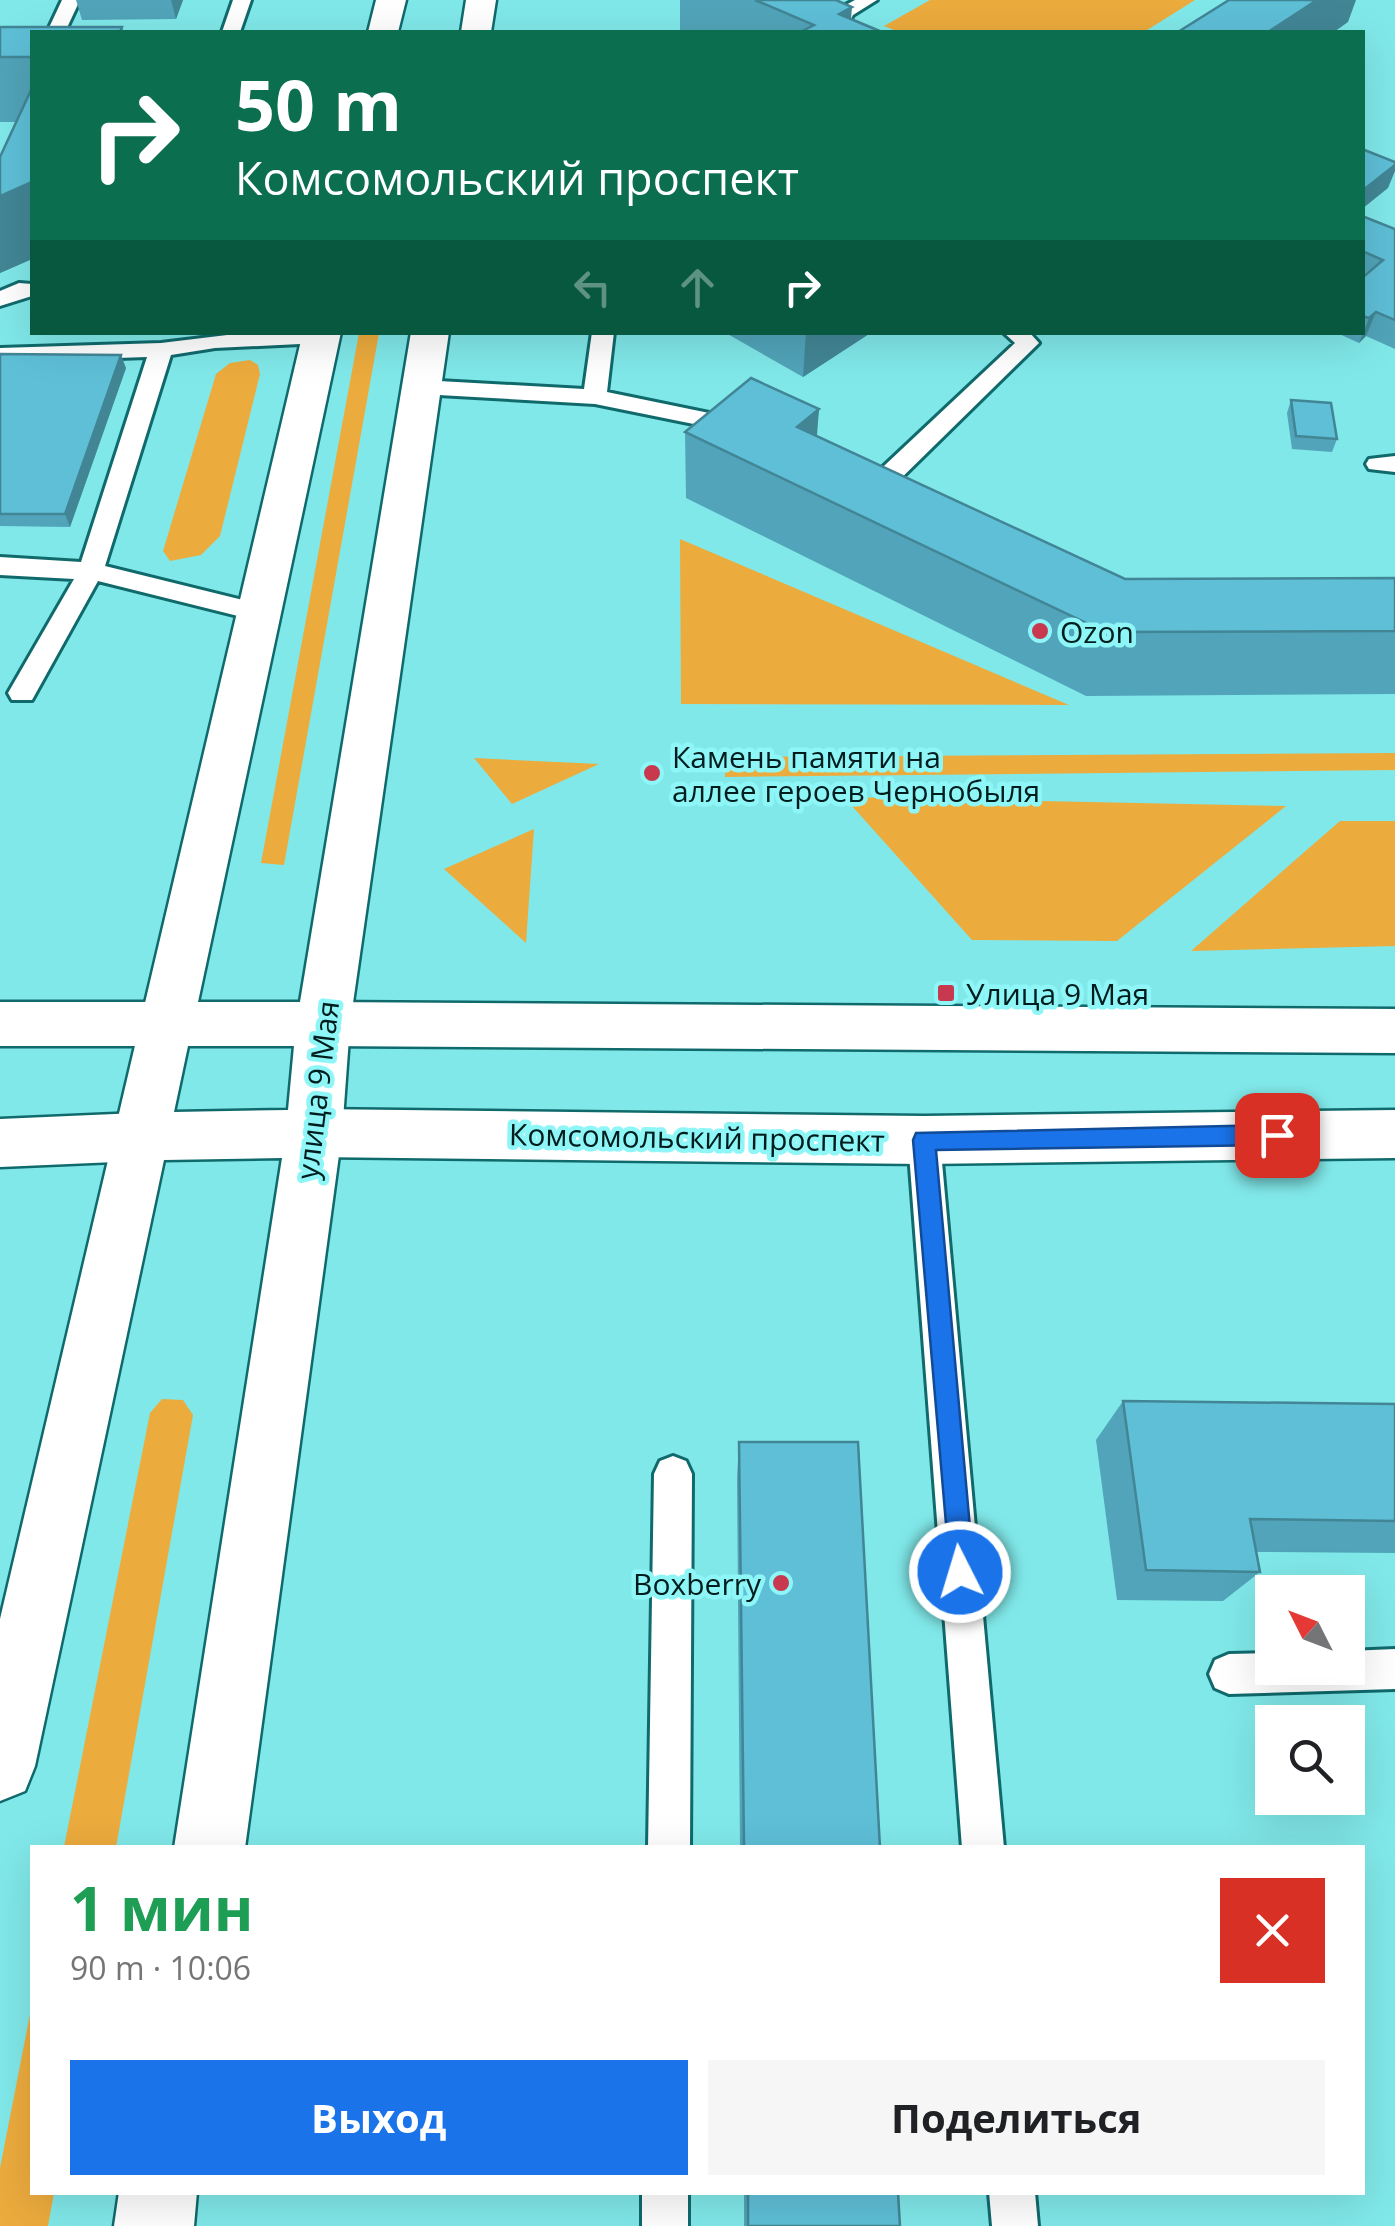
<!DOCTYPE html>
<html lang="ru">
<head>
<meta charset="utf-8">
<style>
  :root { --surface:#fff; --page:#f6f6f6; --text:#202124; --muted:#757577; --accent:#1a73e8 }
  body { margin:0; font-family:"Open Sans",sans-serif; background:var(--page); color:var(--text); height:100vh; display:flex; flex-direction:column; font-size:38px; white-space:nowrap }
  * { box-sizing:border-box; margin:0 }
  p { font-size:32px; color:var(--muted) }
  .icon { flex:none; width:55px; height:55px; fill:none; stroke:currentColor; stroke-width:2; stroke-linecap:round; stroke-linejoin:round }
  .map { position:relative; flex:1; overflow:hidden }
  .side { position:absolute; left:30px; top:1845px; width:1335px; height:350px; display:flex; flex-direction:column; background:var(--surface); border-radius:0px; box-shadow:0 10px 40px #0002 }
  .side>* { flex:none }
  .hud { position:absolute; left:30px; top:30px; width:1335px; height:305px; border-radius:0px; box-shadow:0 10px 40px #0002; background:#0b6e4f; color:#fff; overflow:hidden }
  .needle { width:65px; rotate:312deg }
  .fabs { position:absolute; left:1255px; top:1575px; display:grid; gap:20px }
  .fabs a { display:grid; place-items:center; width:110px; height:110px; border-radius:0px; background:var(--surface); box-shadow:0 10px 40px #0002; font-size:50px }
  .pin { position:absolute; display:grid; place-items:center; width:85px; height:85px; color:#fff; margin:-42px; border-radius:20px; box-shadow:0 5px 15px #0006 }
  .me { position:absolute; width:110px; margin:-55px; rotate:355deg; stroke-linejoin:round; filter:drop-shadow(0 0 8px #0008) }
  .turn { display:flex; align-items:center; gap:35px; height:210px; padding:0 40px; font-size:45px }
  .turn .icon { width:130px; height:130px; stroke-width:2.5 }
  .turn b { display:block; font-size:70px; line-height:85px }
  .lanes { display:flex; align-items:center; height:95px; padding:0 40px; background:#0003; justify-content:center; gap:50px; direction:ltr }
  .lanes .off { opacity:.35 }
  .round { display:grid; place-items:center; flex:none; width:105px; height:105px; border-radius:0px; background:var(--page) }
  .headline { display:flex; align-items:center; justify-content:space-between; height:170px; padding:0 40px }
  h1 { font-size:60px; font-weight:700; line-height:75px; color:#1e9e55 }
  .cta { display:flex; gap:20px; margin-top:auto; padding:20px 40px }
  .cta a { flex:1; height:115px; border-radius:0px; background:var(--accent); color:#fff; font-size:40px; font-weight:700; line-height:115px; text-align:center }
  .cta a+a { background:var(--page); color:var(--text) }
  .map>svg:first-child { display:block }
  .green { fill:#ecab3d }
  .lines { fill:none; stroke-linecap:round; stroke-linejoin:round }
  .lane-casing { stroke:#106a6c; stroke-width:6 }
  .street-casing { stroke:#106a6c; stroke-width:5 }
  .secondary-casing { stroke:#106a6c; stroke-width:5 }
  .primary-casing { stroke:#106a6c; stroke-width:5 }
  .lane { fill:#fff; fill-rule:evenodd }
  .street { fill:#fff; fill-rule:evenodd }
  .secondary { fill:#fff; fill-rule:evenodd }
  .primary { fill:#fff; fill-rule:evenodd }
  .wall { fill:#51a4b9 }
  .shaded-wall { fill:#428696 }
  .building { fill:#5ebfd7; stroke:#428696; stroke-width:2.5 }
  .route { fill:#1a73e8; stroke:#114b97; stroke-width:2.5 }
  .poi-dot { fill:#c8384f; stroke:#8ef6f7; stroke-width:4 }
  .labels { text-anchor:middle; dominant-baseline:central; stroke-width:9; stroke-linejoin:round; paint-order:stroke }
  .poi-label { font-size:30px; fill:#001d1e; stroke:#8ef6f7; text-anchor:start }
  .street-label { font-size:30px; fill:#001d1e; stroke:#8ef6f7 }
</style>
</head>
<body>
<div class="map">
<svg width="1395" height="2226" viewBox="0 0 1395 2226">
  <rect width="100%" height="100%" fill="#81e8e9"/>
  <path class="green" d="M930 0H1195L1144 32H899L884 26Z
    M359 333H379L284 865 261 863Z
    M250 360 258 365 260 374 220 536 201 555 170 561 163 551 216 374 230 363Z
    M680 539 1069 705 681 704Z
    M1395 753V770L725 777V757Z
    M474 758 599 764 512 804Z
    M844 797 1286 806 1117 941 972 940Z
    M1340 821H1395V946L1191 951Z
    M534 829 526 943 444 869Z
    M162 1399 183 1400 193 1415 116 1847H64L150 1413Z
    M32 2004V2192L54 2193 48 2226H0V2168Z"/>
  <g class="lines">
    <defs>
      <path id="lane" d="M62 0H80L65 32H47Z
        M233 0H251L240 32H222Z
        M855 0H877L853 15 847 27 854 32H830L828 29 840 8Z
        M19 283 32 284V296L0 306V291Z
        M252 332 332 336 321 343 215 348 171 355 105 566 271 607 275 613 271 619 262 622 98 581 32 700H12L8 693 74 579 0 575V557L81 562 147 357 0 362V348L161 343Z
        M592 332H614L607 392 743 420 755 427 743 434 595 404 421 394 409 387 421 380 584 389Z
        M1003 332H1029L1039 343 887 492H869L866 486 869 480 1015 343Z
        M1395 456V472L1369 469 1366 464 1369 459Z
        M924 1126 936 1130 940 1140 1004 1848H962L908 1140 912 1130Z
        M673 1456 686 1461 692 1474 690 1848H648L654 1474 660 1461Z
        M1395 1649V1689L1229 1694 1215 1688 1209 1674 1215 1660 1229 1654 1272 1653V1668H1348V1651Z
        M642 2192H688V2226H642Z
        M989 2192H1035L1038 2226H992Z"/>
      <path id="street" d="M0 1002H164L183 1008 191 1024 183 1040 164 1046H0Z
        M138 1113 158 1120 166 1137 158 1154 138 1161 0 1167V1119Z"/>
      <path id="secondary" d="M323 1002 1395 1009V1053L323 1046 304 1040 296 1024 304 1008Z
        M314 1109 924 1116 1395 1110V1158L924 1164 314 1157 294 1150 286 1133 294 1116Z"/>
      <path id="primary" d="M376 0H406L398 32H368Z
        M466 0H496L491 32H461Z
        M303 332H341L198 1002H300L411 332H449L350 1024 342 1133 245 1848H174L282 1158 164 1160 35 1766 25 1791 0 1801V1619ZM188 1046H294L288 1110 174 1112Z
        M119 2192H197L194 2226H114Z"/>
    </defs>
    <use href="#lane" class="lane-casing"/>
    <use href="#street" class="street-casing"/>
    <use href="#secondary" class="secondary-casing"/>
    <use href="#primary" class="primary-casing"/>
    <use href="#lane" class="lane"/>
    <use href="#street" class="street"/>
    <use href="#secondary" class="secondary"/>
    <use href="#primary" class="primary"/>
  </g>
  <path class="wall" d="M76 0H183L176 19 82 20Z
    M680 0H836L851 19 882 32H684L680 31Z
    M0 27H122L124 32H32V259L0 273V157L17 122H0Z
    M1362 216 1395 229V349L1366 336 1359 343 1335 332H1362Z
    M724 332H872L803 377Z
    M0 354 126 368 70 527 0 526Z
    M1291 400 1337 439 1332 452 1292 449 1287 413Z
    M819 409 816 436 1125 579 1395 578V694L1086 696 686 498 685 432Z
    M1123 1401 1395 1404V1553L1256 1552 1260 1572 1223 1601 1117 1600 1096 1440Z
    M739 1442 880 1848H740L737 1478Z
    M744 2192H898L900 2226H744Z"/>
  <path class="shaded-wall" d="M171 0H183L176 19Z
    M1317 0H1356L1348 22 1334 32H1268Z
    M852 7 850 32 839 14Z
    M1395 165V171L1388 188 1362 209V191Z
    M32 182V259L0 273V196Z
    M1376 312 1366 336 1359 343 1369 318Z
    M806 332H872L803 377Z
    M121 355 126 368 70 527 65 514Z
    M819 409 814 474 797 427Z"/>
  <path class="building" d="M755 0H836L852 7 839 14 882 32H800L814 25Z
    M1229 0H1317L1268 32H1178Z
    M0 27H122L120 32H32V57H0Z
    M32 88V182L0 196V157Z
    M1362 149 1395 162V165L1362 191Z
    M1362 216 1395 229V320L1376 312 1369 318 1362 316V278L1383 260 1362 251Z
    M0 354 121 355 65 514H0Z
    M751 378 819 409 797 427 1125 579 1395 578V631L1105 632 685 432Z
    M1291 400 1331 403 1337 439 1296 436Z
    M1123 1401 1395 1404V1521L1250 1519 1260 1572 1146 1570Z
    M739 1442H858L880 1848H744Z
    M748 2192H898L900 2226H748Z"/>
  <path class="route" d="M1277 1125 1289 1135 1277 1145 936 1150 974 1572 970 1582 960 1586 951 1582 913 1140 916 1133Z"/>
  <g class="poi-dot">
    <circle cx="1040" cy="631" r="10"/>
    <circle cx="652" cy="773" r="10"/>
    <rect x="936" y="983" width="20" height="20" rx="5"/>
    <circle cx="781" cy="1583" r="10"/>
  </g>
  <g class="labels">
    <g class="poi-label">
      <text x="1060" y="631">Ozon</text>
      <text x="672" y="756">Камень памяти на<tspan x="672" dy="34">аллее героев Чернобыля</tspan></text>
      <text x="966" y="993">Улица 9 Мая</text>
      <text x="761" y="1583" text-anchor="end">Boxberry</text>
    </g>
    <g class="street-label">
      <text transform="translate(317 1090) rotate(-83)">улица 9 Мая</text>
      <text transform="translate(697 1137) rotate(1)">Комсомольский проспект</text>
    </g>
  </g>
</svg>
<div class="fabs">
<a><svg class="needle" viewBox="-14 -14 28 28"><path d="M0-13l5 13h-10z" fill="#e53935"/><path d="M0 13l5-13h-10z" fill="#757577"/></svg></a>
<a><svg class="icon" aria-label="search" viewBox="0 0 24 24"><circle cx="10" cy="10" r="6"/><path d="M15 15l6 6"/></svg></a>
</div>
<div class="pin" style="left:1277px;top:1135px;background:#d93025"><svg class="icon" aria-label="arrive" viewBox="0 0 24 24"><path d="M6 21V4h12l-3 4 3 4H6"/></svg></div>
<svg class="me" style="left:960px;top:1572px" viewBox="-20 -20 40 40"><circle r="17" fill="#1a73e8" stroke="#fff" stroke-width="3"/><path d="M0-11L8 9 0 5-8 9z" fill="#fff"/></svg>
<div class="hud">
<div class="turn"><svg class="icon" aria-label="right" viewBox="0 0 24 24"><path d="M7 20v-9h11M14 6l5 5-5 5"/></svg><div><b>50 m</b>Комсомольский проспект</div></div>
<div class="lanes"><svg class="icon off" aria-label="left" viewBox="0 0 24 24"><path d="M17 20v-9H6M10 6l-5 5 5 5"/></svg><svg class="icon off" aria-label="ahead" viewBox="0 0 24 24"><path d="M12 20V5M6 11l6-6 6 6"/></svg><svg class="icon" aria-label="right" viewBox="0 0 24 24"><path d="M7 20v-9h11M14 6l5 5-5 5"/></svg></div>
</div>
<section class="side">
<div class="headline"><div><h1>1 мин</h1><p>90 m · 10:06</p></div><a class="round" style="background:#d93025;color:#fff"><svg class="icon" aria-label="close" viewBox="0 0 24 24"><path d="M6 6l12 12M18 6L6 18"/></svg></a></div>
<div class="cta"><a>Выход</a><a>Поделиться</a></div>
</section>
</div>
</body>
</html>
